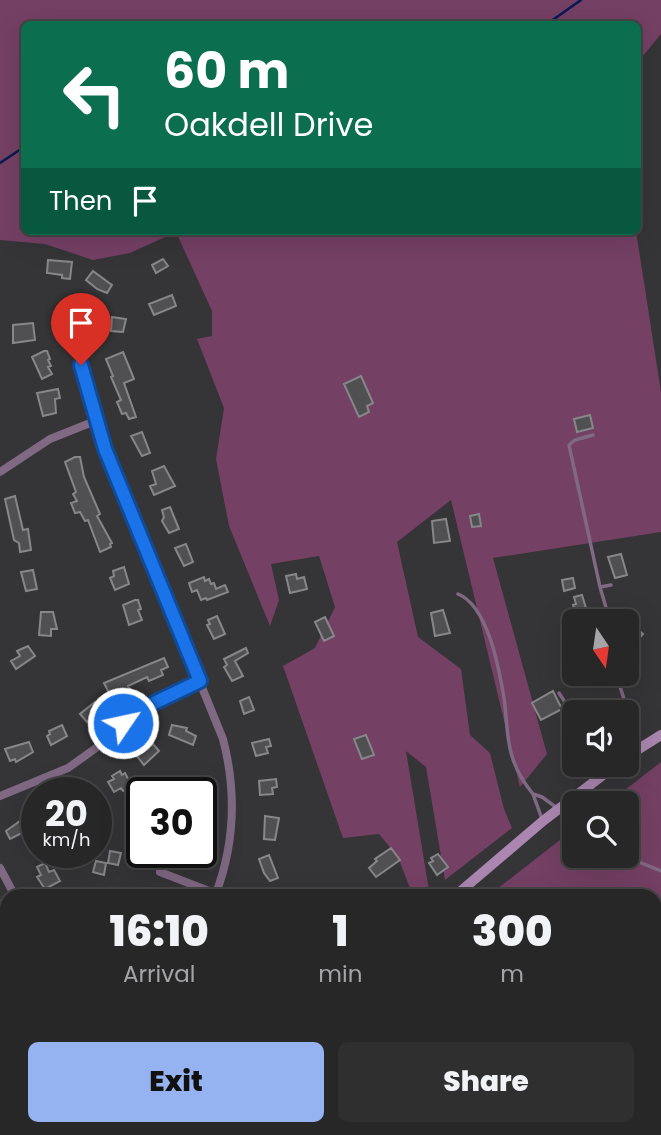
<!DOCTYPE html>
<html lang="en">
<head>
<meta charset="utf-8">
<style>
  :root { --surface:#282728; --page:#302f30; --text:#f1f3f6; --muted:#a5a5a8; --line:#444445; --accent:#95b2f1 }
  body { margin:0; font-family:Poppins,sans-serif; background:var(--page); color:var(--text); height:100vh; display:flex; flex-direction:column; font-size:26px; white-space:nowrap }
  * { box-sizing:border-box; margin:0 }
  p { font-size:23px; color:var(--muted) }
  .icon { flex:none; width:38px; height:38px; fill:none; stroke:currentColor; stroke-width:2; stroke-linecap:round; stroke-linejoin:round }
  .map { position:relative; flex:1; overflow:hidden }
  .side { position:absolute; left:0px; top:889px; width:662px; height:247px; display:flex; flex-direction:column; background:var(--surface); border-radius:21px 21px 0 0; box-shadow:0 7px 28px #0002,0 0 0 2px var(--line) }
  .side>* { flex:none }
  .hud { position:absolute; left:21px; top:21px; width:620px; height:214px; border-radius:10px; box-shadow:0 7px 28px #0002,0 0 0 2px var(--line); background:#0b6e4f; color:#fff; overflow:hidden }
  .needle { width:46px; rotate:167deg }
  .buttons { position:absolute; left:562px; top:609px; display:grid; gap:14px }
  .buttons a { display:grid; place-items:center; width:77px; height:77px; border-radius:10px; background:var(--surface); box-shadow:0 7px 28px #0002,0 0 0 2px var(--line); font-size:35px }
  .speed { position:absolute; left:21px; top:777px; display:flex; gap:14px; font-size:35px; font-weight:700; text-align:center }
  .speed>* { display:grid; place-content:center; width:91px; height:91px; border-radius:50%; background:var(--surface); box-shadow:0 7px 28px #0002,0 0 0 2px var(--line); line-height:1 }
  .speed small { font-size:18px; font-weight:400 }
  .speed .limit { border:4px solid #111; border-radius:10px; background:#fff; color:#111 }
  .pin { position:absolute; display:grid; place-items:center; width:60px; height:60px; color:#fff; margin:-72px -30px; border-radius:50% 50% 50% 0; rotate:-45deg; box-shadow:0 0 7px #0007 }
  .pin .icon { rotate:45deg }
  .me { position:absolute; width:77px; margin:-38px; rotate:56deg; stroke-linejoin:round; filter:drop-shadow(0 0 5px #0008) }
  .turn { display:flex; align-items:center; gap:24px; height:147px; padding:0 28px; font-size:32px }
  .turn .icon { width:91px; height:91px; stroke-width:2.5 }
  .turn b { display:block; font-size:49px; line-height:60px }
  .then { display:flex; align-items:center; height:66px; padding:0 28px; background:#0003; gap:14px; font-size:26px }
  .eta { display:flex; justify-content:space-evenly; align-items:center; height:119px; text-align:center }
  .eta b { font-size:42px; font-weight:800; line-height:49px }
  .button { display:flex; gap:14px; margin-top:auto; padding:14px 28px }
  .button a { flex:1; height:80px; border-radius:10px; background:var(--accent); color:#111; font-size:28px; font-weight:800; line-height:80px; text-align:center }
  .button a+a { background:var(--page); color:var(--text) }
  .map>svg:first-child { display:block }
  .green { fill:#744064 }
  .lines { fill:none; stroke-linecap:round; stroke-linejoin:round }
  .stream { stroke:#091953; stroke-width:2.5 }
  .building { fill:#505053; stroke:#87878a; stroke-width:2 }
  .service { stroke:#806983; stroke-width:3.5 }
  .minor { stroke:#806983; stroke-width:8 }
  .secondary { stroke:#aa86b0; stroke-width:10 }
  .route-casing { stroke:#114b97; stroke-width:18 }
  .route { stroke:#1a73e8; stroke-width:12 }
</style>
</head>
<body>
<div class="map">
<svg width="661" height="1135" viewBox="0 0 661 1135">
  <rect width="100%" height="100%" fill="#353436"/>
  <path class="green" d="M0 0H661V34L637 63V24H24V231H636L661 392V532L493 558 547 754 520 787 451 500 397 542 418 637 461 669 470 735 490 753 504 809 512 828 445 880 426 767 406 751 430 896H413L398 857 379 834 343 838 283 666 315 648 335 607 319 556 271 564 279 600 270 626 229 526 216 459 224 408 197 339 212 336V311L176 232 130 253 93 260 45 244 0 240Z
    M661 762V1135H122L132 1129H654V896H488L574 829V856H626V803H608Z"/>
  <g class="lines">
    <path class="stream" d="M547 24 581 0
      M0 163 24 147"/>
  </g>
  <path class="building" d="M163 259 168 266 156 273 152 265Z
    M48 260 72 262 70 279 62 278V275L47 273Z
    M93 271 112 285 107 293 97 289 86 280Z
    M172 295 176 306 154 315 149 304Z
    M112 317 126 319 123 332 111 331Z
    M33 323 35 340 13 343V325Z
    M44 351H47L50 359 48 360 51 366 48 367 52 374 42 379 32 357Z
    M123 352 134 379 124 383 136 417 129 419 126 413 122 414 117 402 121 400 111 377 113 376 106 359Z
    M361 376 373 403 367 406 369 412 359 417 344 384Z
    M58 389 60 398 55 399 56 413 43 416 37 393Z
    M590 415 593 428 577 432 574 419Z
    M142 432 150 453 142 456 131 436Z
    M75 457H80L84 477 100 514 97 516 112 543 110 544 111 547 100 552 88 520 85 521 80 512 75 513 71 503 77 501 73 494 76 492 65 462Z
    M164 466 175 486 154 495 150 486 156 484 152 471Z
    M15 496 23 530 28 529 31 550 20 552 19 543 14 540 5 499Z
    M170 507 179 529 169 533 162 521 164 517 162 510Z
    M479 514 481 526 472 527 470 516Z
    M446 519 450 541 434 543 432 521Z
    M186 544 193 562 184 566 175 548Z
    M621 554 627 575 615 578 608 557Z
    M124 567 129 584 115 590 110 578 114 576 113 571Z
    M33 570 37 589 26 591 21 572Z
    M296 574 297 579 304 577 307 589 290 593 286 576Z
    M204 577 205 581 209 579 211 584 214 583 216 589 225 585 228 592 207 600 206 598 201 600 197 590 192 592 189 583Z
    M573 578 575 588 564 591 562 580Z
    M582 595 589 618 588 621H578L573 605 576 604 574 597Z
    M135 600H138L141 609 138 610 142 620 129 625 123 605Z
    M443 610 450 633 435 636 431 613Z
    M41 612H53L57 629H51V636L39 635Z
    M217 616 225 634 214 639 207 625 210 624 208 620Z
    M325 617 334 636 324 641 315 622Z
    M626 619 643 634 638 639 637 649 629 648 630 633 626 629Z
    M28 646 35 656 16 669 11 661 20 656 17 651Z
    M246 648 248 653 235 661 243 676 232 681 224 667 227 665 224 659Z
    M164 658 168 667 161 670 163 675 149 681 147 677 128 686 130 689 120 694 118 691 109 693 104 683Z
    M553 691 562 709 541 720 532 703Z
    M249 697 254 710 244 714 240 701Z
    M95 702 101 709 87 722 80 714Z
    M62 725 67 736 51 745 47 736 50 734 49 731Z
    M172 725 187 728 186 731 196 736 193 745 169 735Z
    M366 735 374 755 362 759 354 739Z
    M269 739 271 746 266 747 268 753 256 756 252 743Z
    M29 742 33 752 16 762 15 759 10 761 5 749Z
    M153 744 159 751 144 765 136 755Z
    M120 771 122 775 125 773 132 786 123 791 121 788 114 792 108 782 114 779 112 776Z
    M276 779 277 787 272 788 273 794 260 795 259 781Z
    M204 783 205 793H195L194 784Z
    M265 816 279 818 275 840 264 839Z
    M20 821 26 831 10 839 6 831Z
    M391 848 400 860 376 877 369 868 377 861 375 859Z
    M110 851 121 853 118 865 108 863Z
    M438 854 448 867 437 875 429 863 433 861 431 858Z
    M269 855 278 878 270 881 264 873 259 859Z
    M96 861 106 863 104 875 93 872Z
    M45 863 49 872 54 870 60 881 45 889 37 877 41 875 37 867Z"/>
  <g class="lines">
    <path class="service" d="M593 435 575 440 569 445 600 587
      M458 594C488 606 499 668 504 698 507 717 506 738 512 756 516 770 524 783 533 794
      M610 621 600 587 611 585
      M616 674 639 746
      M559 693 574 716
      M542 819 533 794 542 797 557 808
      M624 856 661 871"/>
    <path class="minor" d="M72 324 86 385 105 449 223 739C237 793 235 844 215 896
      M0 472 50 439 95 421
      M0 796 68 768 103 743 139 711 200 681
      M0 868 15 896
      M160 872 222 896
      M0 904 7 901"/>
    <path class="secondary" d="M626 757 661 735
      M455 896 543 821 616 765
      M102 1135 113 1129"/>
  </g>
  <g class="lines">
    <defs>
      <path id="route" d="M81 365 105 449 200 681 154 703 123 723"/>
    </defs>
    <use href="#route" class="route-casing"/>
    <use href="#route" class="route"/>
  </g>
</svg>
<div class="buttons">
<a><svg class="needle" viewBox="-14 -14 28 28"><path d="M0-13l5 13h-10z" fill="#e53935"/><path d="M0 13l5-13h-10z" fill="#a5a5a8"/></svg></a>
<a><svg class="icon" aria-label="sound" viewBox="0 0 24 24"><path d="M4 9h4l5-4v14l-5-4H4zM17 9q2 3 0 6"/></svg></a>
<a><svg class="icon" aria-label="search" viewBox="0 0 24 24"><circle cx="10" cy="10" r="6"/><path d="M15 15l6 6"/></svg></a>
</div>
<div class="speed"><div>20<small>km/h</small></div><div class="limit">30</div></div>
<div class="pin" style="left:81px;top:365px;background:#d93025"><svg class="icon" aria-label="arrive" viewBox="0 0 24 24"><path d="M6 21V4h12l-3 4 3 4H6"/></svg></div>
<svg class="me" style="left:123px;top:723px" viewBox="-20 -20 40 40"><circle r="17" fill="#1a73e8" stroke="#fff" stroke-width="3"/><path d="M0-11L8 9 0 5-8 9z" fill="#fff"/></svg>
<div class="hud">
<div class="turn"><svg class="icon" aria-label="left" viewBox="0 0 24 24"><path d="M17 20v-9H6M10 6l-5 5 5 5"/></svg><div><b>60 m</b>Oakdell Drive</div></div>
<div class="then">Then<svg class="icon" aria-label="arrive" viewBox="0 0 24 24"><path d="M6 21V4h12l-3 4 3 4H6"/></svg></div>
</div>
<section class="side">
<div class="eta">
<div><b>16:10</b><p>Arrival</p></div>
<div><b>1</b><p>min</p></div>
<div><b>300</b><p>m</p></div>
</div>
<div class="button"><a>Exit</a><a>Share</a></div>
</section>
</div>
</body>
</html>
